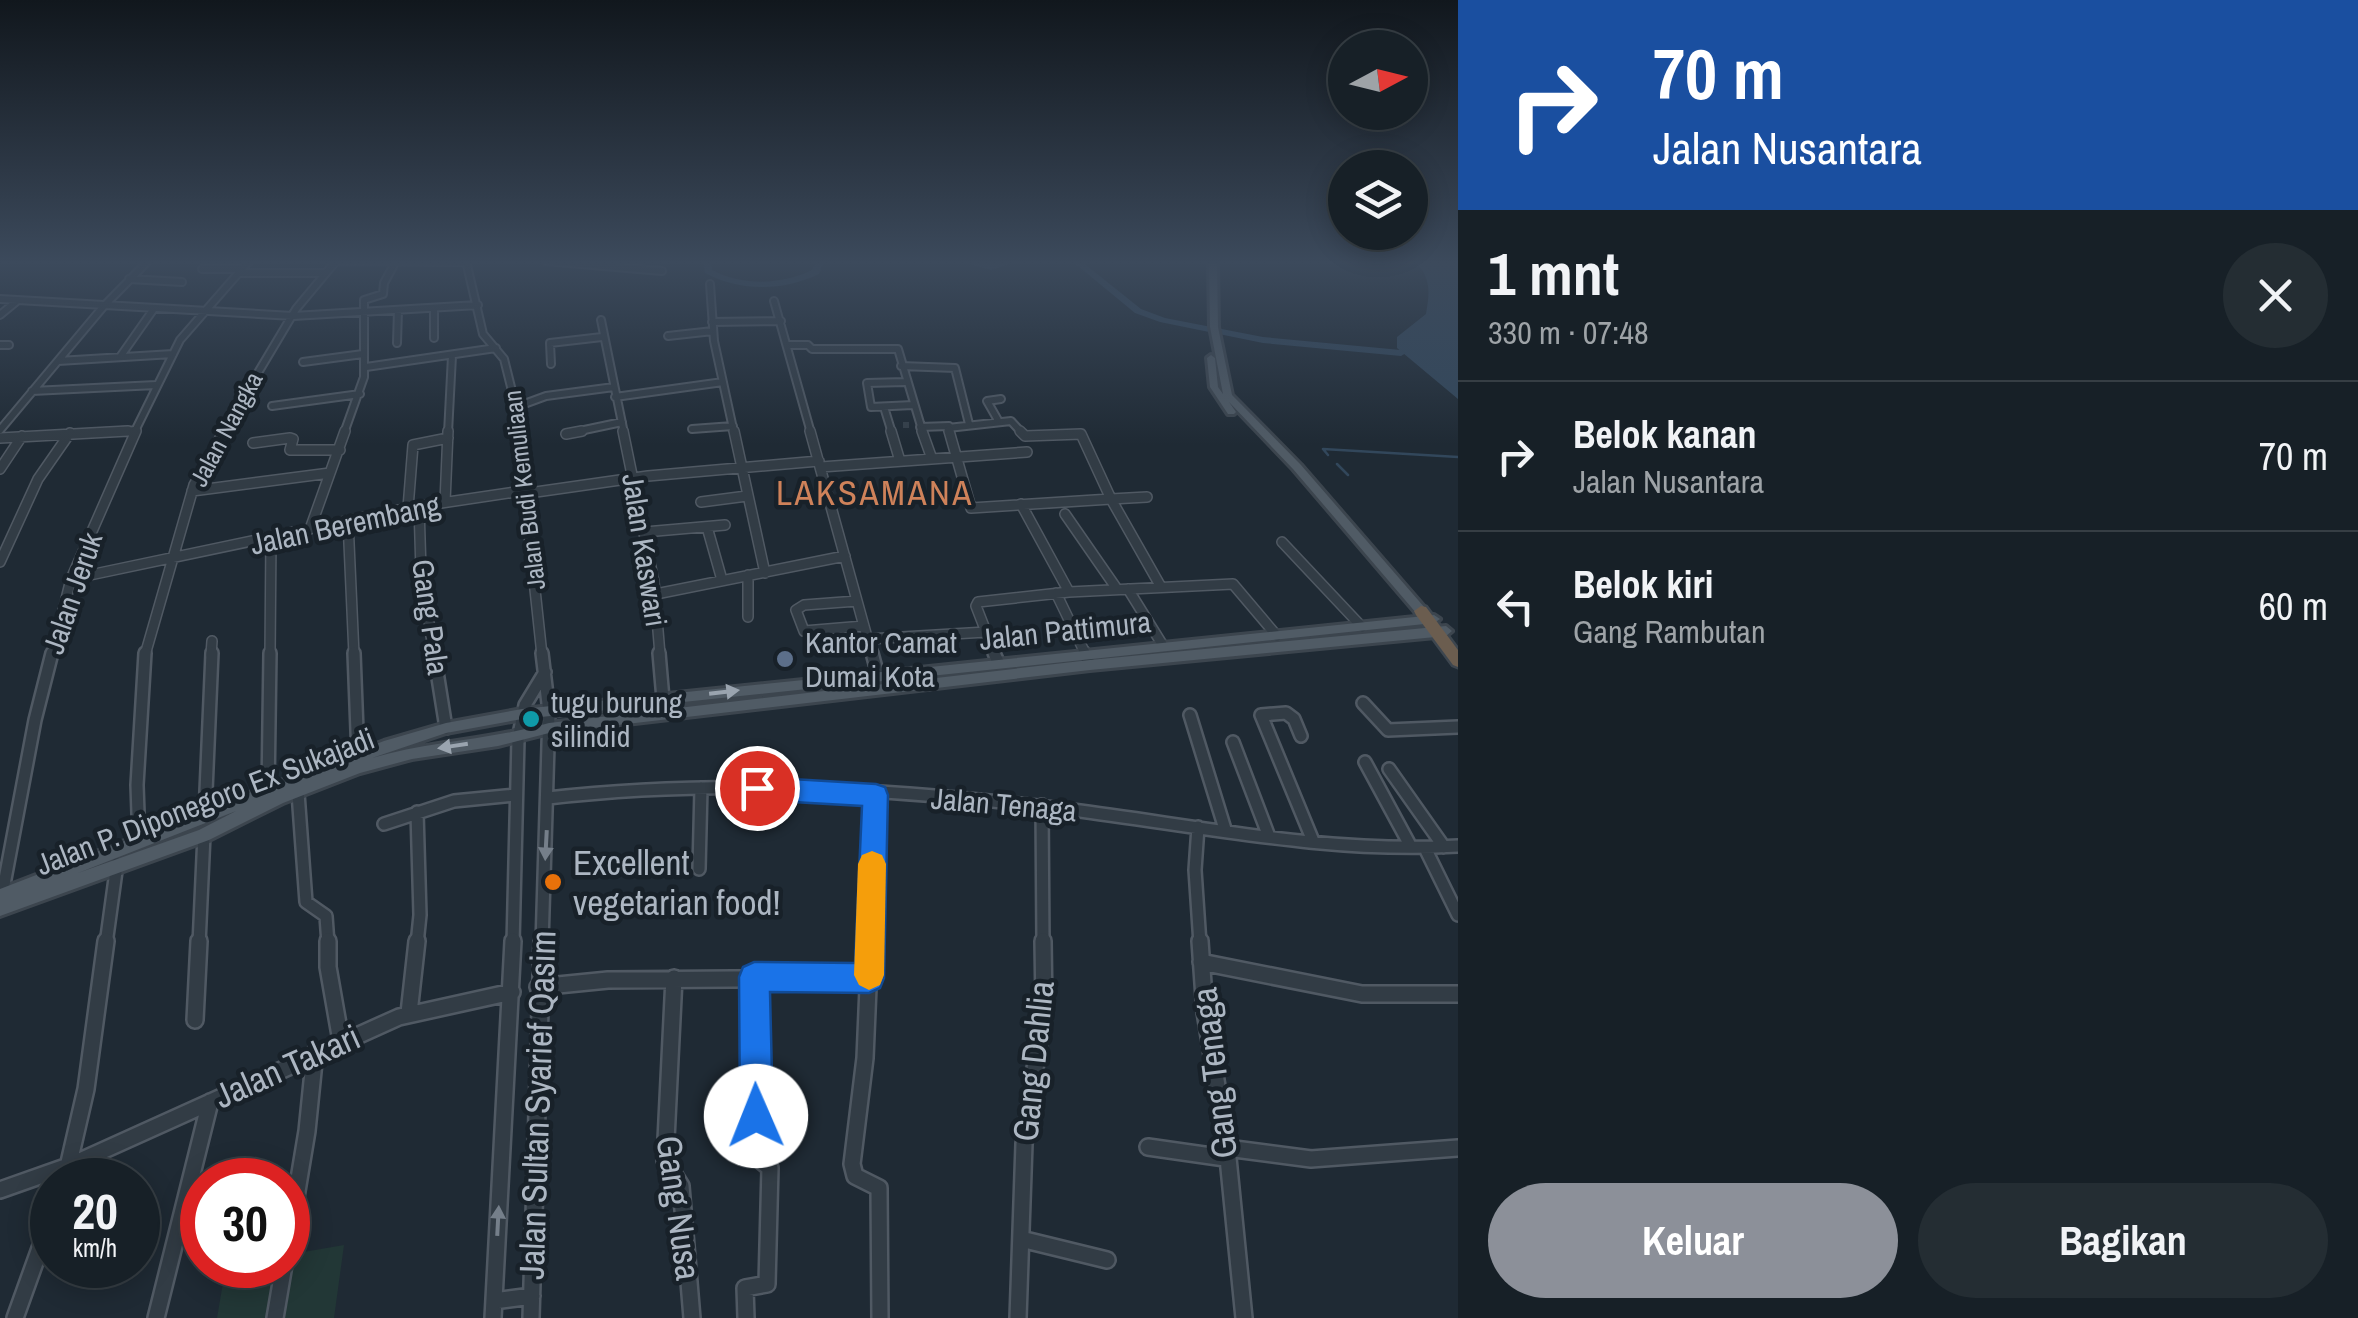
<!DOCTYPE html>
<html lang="id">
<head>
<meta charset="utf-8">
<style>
  :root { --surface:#172027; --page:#242d33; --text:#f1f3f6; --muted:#9ea3a7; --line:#363e44; --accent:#8c9099 }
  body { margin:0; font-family:"Archivo Narrow",sans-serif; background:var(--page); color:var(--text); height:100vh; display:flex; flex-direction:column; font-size:38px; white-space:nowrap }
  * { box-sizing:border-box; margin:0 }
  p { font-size:32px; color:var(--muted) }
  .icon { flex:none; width:55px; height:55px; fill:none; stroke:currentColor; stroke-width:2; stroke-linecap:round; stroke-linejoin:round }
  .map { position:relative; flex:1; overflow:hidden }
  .details { display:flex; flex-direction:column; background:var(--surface); width:900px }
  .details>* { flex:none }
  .guide { background:#1a4fa0; color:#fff; overflow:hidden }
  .needle { width:65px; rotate:83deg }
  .fabs { position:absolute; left:1328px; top:30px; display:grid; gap:20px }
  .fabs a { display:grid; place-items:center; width:100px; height:100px; border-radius:50%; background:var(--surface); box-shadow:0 5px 25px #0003,0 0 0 2px var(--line); font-size:50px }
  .speed { position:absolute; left:30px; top:1158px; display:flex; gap:20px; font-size:50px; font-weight:700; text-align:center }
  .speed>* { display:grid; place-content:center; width:130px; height:130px; border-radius:50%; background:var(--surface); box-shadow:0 5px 25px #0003,0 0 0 2px var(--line); line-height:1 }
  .speed small { font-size:25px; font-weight:400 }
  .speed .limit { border:15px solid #d22; background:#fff; color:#111 }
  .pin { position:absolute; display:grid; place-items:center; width:85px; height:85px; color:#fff; margin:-42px; border:5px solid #fff; border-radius:50%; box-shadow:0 2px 10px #0007 }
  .me { position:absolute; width:110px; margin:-55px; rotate:359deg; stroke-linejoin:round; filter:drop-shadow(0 0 8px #0008) }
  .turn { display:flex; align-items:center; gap:35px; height:210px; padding:0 30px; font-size:45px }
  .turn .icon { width:130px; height:130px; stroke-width:2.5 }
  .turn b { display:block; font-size:70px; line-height:85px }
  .round { display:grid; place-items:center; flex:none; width:105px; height:105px; border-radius:52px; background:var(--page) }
  .headline { display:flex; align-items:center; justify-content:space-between; height:170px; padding:0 30px }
  h1 { font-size:60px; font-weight:800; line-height:75px }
  .primary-button { display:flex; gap:20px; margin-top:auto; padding:20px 30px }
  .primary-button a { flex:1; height:115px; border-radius:60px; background:var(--accent); color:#fff; font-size:40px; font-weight:800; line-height:115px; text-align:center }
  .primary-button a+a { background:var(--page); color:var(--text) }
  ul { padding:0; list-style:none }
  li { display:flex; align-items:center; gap:30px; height:150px; padding:0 30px; border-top:2px solid var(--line) }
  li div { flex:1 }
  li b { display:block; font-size:38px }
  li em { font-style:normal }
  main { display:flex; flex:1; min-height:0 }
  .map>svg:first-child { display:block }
  .green { fill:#223736 }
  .water { fill:#32475b }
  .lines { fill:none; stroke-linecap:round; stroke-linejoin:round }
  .stream { stroke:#32475b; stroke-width:2.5 }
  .river { fill:#32475b; fill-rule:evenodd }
  .minor-tunnel { stroke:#343f49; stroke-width:6; stroke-dasharray:6 4; stroke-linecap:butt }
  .minor-far3-casing { stroke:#505963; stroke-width:10 }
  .minor-far2-casing { stroke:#505963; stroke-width:12 }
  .minor-far1-casing { stroke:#505963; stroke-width:16 }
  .minor-casing { stroke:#505963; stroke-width:20 }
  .major-casing { stroke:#3c454e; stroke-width:6 }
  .highway-casing { stroke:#3d464f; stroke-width:5 }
  .minor-far3 { stroke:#323c45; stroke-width:6 }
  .minor-far2 { stroke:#323c45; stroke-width:9 }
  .minor-far1 { stroke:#323c45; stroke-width:11 }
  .minor { stroke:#323c45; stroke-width:15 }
  .major { fill:#505b65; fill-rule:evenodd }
  .highway { fill:#6b5d4f; fill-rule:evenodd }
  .oneway { fill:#9aa4af }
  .oneway2 { fill:#757f8a }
  .route { fill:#1a73e8; stroke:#114b97; stroke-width:2.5 }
  .slow { fill:#f59e0b }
  .service-dot { fill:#5c6f8a; stroke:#182129; stroke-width:4 }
  .culture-dot { fill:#0f9aa8; stroke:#182129; stroke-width:4 }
  .food-dot { fill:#e8710a; stroke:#182129; stroke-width:4 }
  .labels { text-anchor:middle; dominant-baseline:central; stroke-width:9; stroke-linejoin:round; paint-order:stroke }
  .far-street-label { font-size:25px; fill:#acb6c2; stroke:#182129 }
  .street-label { font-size:30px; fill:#acb6c2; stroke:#182129 }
  .poi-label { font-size:30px; fill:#acb6c2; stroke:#182129; text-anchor:start }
  .quarter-label { font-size:35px; letter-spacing:2.5px; fill:#cf825a; stroke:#182129 }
  .near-poi-label { font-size:35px; fill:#acb6c2; stroke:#182129; text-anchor:start }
  .near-street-label { font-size:35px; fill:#acb6c2; stroke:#182129 }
</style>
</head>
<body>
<main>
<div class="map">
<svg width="1458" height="1318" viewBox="0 0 1458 1318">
  <rect width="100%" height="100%" fill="#1f2a34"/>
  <path class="green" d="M344 1245 334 1318H281L292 1254Z
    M281 1268 272 1318H217L224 1277Z"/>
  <path class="water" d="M1415 261H1458V399L1397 348V337L1426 314C1430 292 1431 278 1415 261Z"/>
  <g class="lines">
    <path class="stream" d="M1328 455 1323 449 1458 457
      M1337 464 1348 475"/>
    <path class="river" d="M703 261H711L712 270C743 286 781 285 812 270L816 261H824L819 274C784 291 740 292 705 273Z
      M957 261 991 264 1020 261 991 270Z
      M1072 261H1081L1141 309 1165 318 1263 337 1401 350 1406 353 1401 356 1263 343 1160 322 1135 313Z"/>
    <path class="minor-tunnel" d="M903 425H910"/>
    <defs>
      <path id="minor-far3" d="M336 261 466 262
        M466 261 483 334 504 359 516 407 518 433
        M546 261 662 271
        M202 269H241
        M238 273H325
        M129 279 182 282
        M710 284 714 341 734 433
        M0 299 293 316 478 305
        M774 301 811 433
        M434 308V338
        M0 315 17 301
        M601 320 624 433
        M712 322 781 321
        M668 336 713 331
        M397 343 398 310
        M0 345H9
        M788 345H808L812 349H898L923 433
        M120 357 153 310
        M58 361 173 354
        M303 362 363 354
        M551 364 550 343 602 337
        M901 366 955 368 969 424
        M366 367 496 348
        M905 382 867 383 871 407 913 405
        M32 391 156 385
        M615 397 723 382
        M272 406 360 394
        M516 407 546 396 614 387
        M884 407 892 433
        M999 422 987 401 1001 399
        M920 427 949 426
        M692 429 733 426
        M0 430 103 307 148 261
        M85 433 137 430
        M134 433 180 340 249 261
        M222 433 296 309 336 261
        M344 433 364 377V300L383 294 384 283 396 261
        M448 433 452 356
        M570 433 622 422
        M949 433 948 428 1011 421 1022 433"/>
      <path id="minor-far2" d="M518 431 542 655
        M623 431 654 582 660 655
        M734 431 765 573
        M810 431 872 655
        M891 431 900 461
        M922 431 932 459
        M949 431 971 508 1111 499
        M1020 431 1025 436 1081 434 1111 499
        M566 434 582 431
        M0 438 128 431
        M253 443 290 438 293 439 290 450H340
        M821 467 1027 452
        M0 469 22 436
        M192 491 330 473
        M522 494 648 476 819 461
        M1111 499 1161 587
        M1111 499 1147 497
        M445 502 448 431
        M701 502 747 496
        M1021 504 1069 592
        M419 506 421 571 434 655
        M408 508 413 445 448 438
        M1065 514 1117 589
        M348 521 354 655
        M707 527 722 580
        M310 529 345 431
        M645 532 725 525
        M1282 542 1362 627
        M0 562 38 479 70 433
        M748 575V617
        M71 579 408 508 522 491
        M1128 589 1162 644
        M1056 593 1086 655
        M656 594 845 556
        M857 601 804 605 796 610 804 631 864 626
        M869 639 986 632
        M52 655 71 579 136 431
        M145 655 194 485 224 431
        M211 655 212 641
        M270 655 271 538
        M995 655 976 606 978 602 1069 592 1233 584 1277 636"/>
      <path id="minor-far1" d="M354 653 358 757
        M434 653 446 728
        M542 653 549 712 542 944
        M659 653 663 699
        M872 653 878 675
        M994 653 998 662
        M1084 653 1088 660
        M1363 703 1388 730 1458 727
        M1190 715 1225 829
        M1301 736 1294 719 1286 713 1261 715 1313 841
        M1233 742 1268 834
        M1365 762 1411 847
        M1389 769 1444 847
        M268 791 270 653
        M298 793 306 902 326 916 328 944
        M548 798C720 778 900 789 1072 810 1199 826 1330 854 1458 846
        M1042 805 1043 944
        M205 814 212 653
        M384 824 454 801 516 795
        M1198 827 1195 870 1200 944
        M139 842 137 785 145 653
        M1425 848 1458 915
        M699 869 701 788
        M2 895 35 720 52 653
        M106 944 117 864
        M199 944 204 835
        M417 944 420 915 417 812
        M513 944 518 739 525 705 545 672
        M870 944 876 795"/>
      <path id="minor" d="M328 941V967L341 1041
        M870 941 865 1058 852 1164 855 1176 879 1188 880 1318
        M1200 941 1205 1012 1227 1148 1244 1318
        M1201 962 1362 994H1458
        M674 978 665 1160 681 1186 692 1318
        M538 987 608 980 869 978
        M409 1013 417 941
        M195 1020 199 941
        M1148 1147 1225 1158
        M1227 1148 1311 1159 1458 1148
        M65 1180 86 1089 106 941
        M0 1190 71 1165 399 1017 512 992
        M1021 1239 1107 1260
        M288 1245 307 1131 315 1052
        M494 1301 532 1296
        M15 1318 52 1215
        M156 1318 210 1102
        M275 1318 284 1265
        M493 1318 513 941
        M531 1318 542 941
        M746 1318 745 1288 767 1284 770 1168 759 1159 757 1150 754 977
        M1018 1318 1024 1144 1044 1007 1043 941"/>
      <path id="major" d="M1209 261H1217L1218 327 1232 395 1301 465 1425 608 1427 611 1425 614H1417L1293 469 1229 402 1236 412 1234 414H1228L1210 387 1207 358 1211 355 1215 358 1218 387 1223 394 1210 327Z
        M1434 615 1440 619 1434 623 522 719 446 733 372 758C430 741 491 740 549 723L1090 660 1446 626 1452 631 1446 636 1090 670 549 733 498 746 412 759 360 773 283 803 209 840 0 916V889L384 741 446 723 522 709ZM236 811 199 830 78 873Z"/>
      <path id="highway" d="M1421 606 1426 607 1458 650V667L1453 665 1416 615 1414 611Z"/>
    </defs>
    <use href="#minor-far3" class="minor-far3-casing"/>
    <use href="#minor-far2" class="minor-far2-casing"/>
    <use href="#minor-far1" class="minor-far1-casing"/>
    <use href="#minor" class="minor-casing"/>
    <use href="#major" class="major-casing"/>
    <use href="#highway" class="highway-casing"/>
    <use href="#minor-far3" class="minor-far3"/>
    <use href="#minor-far2" class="minor-far2"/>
    <use href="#minor-far1" class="minor-far1"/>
    <use href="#minor" class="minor"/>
    <use href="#major" class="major"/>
    <use href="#highway" class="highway"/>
  </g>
  <defs><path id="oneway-solid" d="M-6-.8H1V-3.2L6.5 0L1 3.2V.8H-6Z" transform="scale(2.5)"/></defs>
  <g class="oneway">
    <use href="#oneway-solid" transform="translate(724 692) rotate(-7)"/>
    <use href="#oneway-solid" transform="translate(453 746) rotate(171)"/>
  </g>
  <g class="oneway2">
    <use href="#oneway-solid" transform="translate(546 845) rotate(93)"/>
    <use href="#oneway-solid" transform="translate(498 1221) rotate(-87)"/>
  </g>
  <linearGradient id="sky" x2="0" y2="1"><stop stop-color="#11171d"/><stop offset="0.59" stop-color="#3c4a5c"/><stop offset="1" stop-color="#3c4a5c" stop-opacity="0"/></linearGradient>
  <rect width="1458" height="445" fill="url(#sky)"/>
  <path class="route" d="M757 777 876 784 885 787 888 795 884 978 880 988 869 993 770 992 773 1116 768 1127 756 1132 744 1127 740 1116 739 977 743 967 754 962 855 963 862 806 757 800 748 796 744 788 748 781Z"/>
  <path class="slow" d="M872 851 882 855 886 864 884 975 880 985 869 990 859 985 854 975 858 864 862 855Z"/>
  <circle class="service-dot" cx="785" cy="659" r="10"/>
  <circle class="culture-dot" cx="531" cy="719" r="10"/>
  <circle class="food-dot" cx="553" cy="882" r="10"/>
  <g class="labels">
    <g class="far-street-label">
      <text transform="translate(226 429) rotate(-62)">Jalan Nangka</text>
      <text transform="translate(524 490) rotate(-97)">Jalan Budi Kemuliaan</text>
    </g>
    <g class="street-label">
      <text transform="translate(345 524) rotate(-12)">Jalan Berembang</text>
      <text transform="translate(645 550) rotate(81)">Jalan Kaswari</text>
      <text transform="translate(72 593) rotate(-71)">Jalan Jeruk</text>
      <text transform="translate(431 617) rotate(82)">Gang Pala</text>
      <text transform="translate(1065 630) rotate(-6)">Jalan Pattimura</text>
      <text transform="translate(205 801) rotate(-21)">Jalan P. Diponegoro Ex Sukajadi</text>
      <text transform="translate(1004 804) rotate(5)">Jalan Tenaga</text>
    </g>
    <g class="poi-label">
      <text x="805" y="642">Kantor Camat<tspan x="805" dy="34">Dumai Kota</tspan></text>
      <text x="551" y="702">tugu burung<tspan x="551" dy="34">silindid</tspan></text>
    </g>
    <g class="quarter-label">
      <text x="875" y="492">LAKSAMANA</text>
    </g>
    <g class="near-poi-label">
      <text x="573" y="862">Excellent<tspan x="573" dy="40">vegetarian food!</tspan></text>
    </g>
    <g class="near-street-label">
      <text transform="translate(1033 1061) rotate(-84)">Gang Dahlia</text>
      <text transform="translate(287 1066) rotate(-24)">Jalan Takari</text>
      <text transform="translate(1214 1073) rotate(-97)">Gang Tenaga</text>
      <text transform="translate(537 1105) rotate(-88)">Jalan Sultan Syarief Qasim</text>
      <text transform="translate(679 1208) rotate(82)">Gang Nusa</text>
    </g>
  </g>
</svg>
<div class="fabs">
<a><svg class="needle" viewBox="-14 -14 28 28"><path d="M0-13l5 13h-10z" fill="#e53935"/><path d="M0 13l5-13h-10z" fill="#9ea3a7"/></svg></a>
<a><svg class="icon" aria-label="layers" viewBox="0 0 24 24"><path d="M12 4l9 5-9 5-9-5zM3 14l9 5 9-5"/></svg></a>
</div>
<div class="speed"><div>20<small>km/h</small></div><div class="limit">30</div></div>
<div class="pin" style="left:757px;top:788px;background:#d93025"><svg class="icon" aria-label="arrive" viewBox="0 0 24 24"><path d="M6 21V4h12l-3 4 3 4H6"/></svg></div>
<svg class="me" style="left:756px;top:1116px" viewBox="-20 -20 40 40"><circle r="19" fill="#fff"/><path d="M0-13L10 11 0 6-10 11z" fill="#1a73e8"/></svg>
</div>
<section class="details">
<div class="guide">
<div class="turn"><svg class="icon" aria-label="right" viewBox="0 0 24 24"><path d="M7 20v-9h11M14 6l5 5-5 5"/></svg><div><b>70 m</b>Jalan Nusantara</div></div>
</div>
<div class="headline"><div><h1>1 mnt</h1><p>330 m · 07:48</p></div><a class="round"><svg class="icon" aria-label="close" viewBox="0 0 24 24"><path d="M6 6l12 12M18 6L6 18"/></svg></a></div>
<ul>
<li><svg class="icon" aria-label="right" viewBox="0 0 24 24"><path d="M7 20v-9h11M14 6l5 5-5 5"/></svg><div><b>Belok kanan</b><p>Jalan Nusantara</p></div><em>70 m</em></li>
<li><svg class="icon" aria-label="left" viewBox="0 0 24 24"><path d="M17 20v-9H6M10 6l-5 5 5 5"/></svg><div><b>Belok kiri</b><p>Gang Rambutan</p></div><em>60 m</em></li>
</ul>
<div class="primary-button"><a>Keluar</a><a>Bagikan</a></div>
</section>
</main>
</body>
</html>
